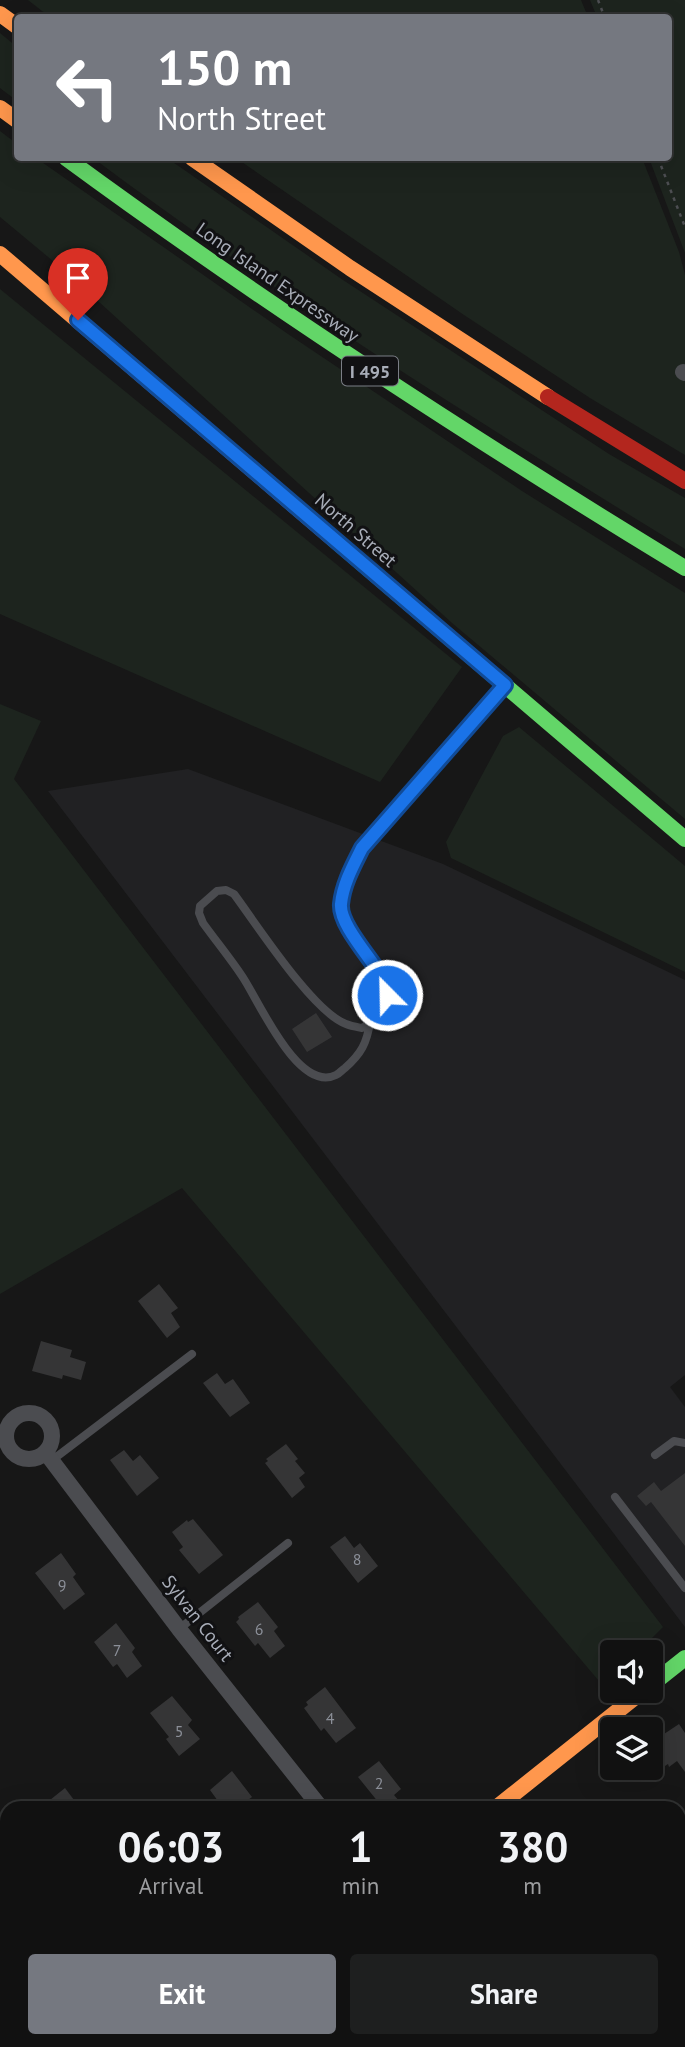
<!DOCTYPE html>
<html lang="en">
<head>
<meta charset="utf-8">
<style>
  :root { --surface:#111; --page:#1e1f1f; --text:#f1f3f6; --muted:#9c9d9f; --line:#303131; --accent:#757880 }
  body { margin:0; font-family:"PT Sans",sans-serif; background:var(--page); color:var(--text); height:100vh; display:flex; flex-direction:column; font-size:26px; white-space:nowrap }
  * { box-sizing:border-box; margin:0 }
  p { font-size:23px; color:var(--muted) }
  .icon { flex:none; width:38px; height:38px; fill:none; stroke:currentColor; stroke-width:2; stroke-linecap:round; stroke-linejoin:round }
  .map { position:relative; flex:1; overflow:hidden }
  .details { position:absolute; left:0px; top:1801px; width:686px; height:247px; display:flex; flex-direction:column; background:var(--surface); border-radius:21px 21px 0 0; box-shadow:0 7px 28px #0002,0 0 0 2px var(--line) }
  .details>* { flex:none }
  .banner { position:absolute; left:14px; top:14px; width:658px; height:147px; border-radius:7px; box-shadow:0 7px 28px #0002,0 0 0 2px var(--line); background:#757880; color:#fff; overflow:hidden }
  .fabs { position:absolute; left:600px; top:1640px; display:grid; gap:14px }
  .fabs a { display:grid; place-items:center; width:63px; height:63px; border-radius:7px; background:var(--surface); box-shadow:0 7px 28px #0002,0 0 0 2px var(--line); font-size:35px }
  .pin { position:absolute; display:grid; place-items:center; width:60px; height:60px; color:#fff; margin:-72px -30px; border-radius:50% 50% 50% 0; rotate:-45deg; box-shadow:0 0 7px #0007 }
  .pin .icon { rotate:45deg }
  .me { position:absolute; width:77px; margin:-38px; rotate:337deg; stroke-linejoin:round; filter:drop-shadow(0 0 5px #0008) }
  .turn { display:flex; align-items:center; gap:24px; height:147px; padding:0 28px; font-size:32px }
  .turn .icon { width:91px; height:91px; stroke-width:2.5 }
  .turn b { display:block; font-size:49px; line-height:60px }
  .eta { display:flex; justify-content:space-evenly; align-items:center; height:119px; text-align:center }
  .eta b { font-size:42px; font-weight:800; line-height:49px }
  .action { display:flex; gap:14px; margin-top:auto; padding:14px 28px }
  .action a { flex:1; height:80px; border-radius:7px; background:var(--accent); color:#fff; font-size:28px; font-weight:800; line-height:80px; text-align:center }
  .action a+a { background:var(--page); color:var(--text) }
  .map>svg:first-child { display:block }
  .built { fill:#212123 }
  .green { fill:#1d241e }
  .building { fill:#353536 }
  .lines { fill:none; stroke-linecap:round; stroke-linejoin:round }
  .path { stroke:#4d4e52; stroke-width:2.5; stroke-dasharray:3.5 5; stroke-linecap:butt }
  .lane { stroke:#4b4c50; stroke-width:8 }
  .street { stroke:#4b4c50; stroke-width:16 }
  .fast { stroke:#63d668; stroke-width:16 }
  .slow { stroke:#ff974d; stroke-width:16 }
  .jam { stroke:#b3261e; stroke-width:16 }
  .route-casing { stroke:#114b97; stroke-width:18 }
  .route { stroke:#1a73e8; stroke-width:12 }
  .labels { text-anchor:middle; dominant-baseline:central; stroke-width:6; stroke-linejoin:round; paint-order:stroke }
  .number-label { font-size:16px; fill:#8b8f98 }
  .shield { fill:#111113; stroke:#7b7e86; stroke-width:2 }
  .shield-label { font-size:18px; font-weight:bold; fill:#a8adb8 }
  .street-label { font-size:19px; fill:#a8adb8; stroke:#111113 }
</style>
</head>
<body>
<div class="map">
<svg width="685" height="2047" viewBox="0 0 685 2047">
  <rect width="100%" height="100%" fill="#171717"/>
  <path class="built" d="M188 769 443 864 685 980V1375L670 1387 685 1407V1627L48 791Z"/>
  <path class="green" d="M28 0H581L588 17 51 18Z
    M590 0H685V253L649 158H668V18L597 17Z
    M0 33 17 47V101L0 88Z
    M0 131 17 144 18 158H36L288 334 522 491 685 593V819L452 623 65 271 0 217Z
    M93 158H167L343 280 609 454 685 498V549C484 426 282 299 93 158Z
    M236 158H642L679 252 685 275V455L590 398 464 315Z
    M0 289 462 667 380 782 0 614Z
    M0 704 41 721 14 779 663 1627 638 1652H612V1678L604 1687 182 1188 0 1294Z
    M519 727 685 866V972L451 858 446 842 503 736Z
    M685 1932V2001L679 1991V1934Z
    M244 2041V2040L336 2041 335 2047H236Z"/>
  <path class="building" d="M316 1013 332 1037 307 1052 292 1029Z
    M159 1284 178 1308 171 1313 180 1327 167 1338 138 1301Z
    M41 1341 72 1350 70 1357 86 1362 81 1380 63 1375 62 1379 32 1371Z
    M217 1373 225 1384 233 1379 250 1403 230 1417 203 1383Z
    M286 1444 298 1459 295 1461 305 1473 299 1478 305 1487 292 1498 265 1463 268 1461 266 1459Z
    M124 1450 133 1461 140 1455 159 1478 137 1496 110 1460Z
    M685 1473V1546L651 1502 646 1506 637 1496 654 1482 661 1491Z
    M193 1519 223 1555 199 1574 179 1550 183 1547 172 1532 187 1520 188 1522Z
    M345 1536 354 1548 360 1543 378 1566 358 1583 330 1547Z
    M61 1553 76 1574 73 1577 85 1594 64 1610 35 1573Z
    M258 1602 278 1627 274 1631 285 1646 270 1658 258 1643 255 1646 236 1622 239 1619 238 1617Z
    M116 1623 135 1648 132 1652 142 1666 127 1678 117 1664 113 1667 94 1642Z
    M325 1687 356 1728 336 1743 324 1728 321 1731 304 1708 308 1705 306 1702Z
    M172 1696 192 1720 188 1725 200 1739 179 1756 166 1739 169 1737 150 1713Z
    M679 1724 685 1733V1772L677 1761 669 1767 668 1764 656 1772 651 1765V1746L660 1740 658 1738Z
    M379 1761 401 1789 394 1795 400 1802 393 1808H383L358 1777Z
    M232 1771 252 1797 248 1800 254 1808H223L210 1790Z
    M65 1788 80 1808H40Z"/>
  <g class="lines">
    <path class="path" d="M598 0 605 18
      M658 158 685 227"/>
    <path class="lane" d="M370 1022C367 1043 361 1054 345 1068 342 1070 340 1073 336 1075 298 1094 258 999 242 976 230 958 216 941 203 923L199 913 200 906 217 891 226 890 234 894C257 925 313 1012 346 1024 351 1026 357 1027 362 1028L382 1015 387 995 384 982 373 963 351 934 340 908 346 881 362 848 505 685
      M655 1455 674 1441 685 1443
      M51 1461 192 1354
      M615 1497 685 1588
      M179 1629 288 1543
      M0 1841 7 1850
      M119 2040 124 2047"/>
    <path class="street" d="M683 372 685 373
      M6 1436a23 23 0 1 1 46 0a23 23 0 1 1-46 0Z
      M46 1453 179 1629 321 1808
      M679 2019 685 2026"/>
    <path class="fast" d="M66 158C266 305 473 439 685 568
      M332 538 685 839
      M651 1685 685 1658
      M193 2047 201 2040"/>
    <path class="slow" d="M0 14 18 27
      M0 108 18 121
      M192 158 350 268 548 397
      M0 254 332 538
      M496 1808 644 1690"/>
    <path class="jam" d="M548 397 685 481"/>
  </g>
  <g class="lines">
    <defs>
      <path id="route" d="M78 320 505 685 362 848C353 866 343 884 341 904 339 925 373 960 383 979 385 984 385 990 387 995"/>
    </defs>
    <use href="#route" class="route-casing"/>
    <use href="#route" class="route"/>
  </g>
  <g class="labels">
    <g class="number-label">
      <text x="357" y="1559">8</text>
      <text x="62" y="1585">9</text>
      <text x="259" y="1629">6</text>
      <text x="117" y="1650">7</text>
      <text x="330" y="1718">4</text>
      <text x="179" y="1731">5</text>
      <text x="379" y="1783">2</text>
    </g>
    <rect class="shield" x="342" y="356.5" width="56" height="29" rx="5"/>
    <g class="shield-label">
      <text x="370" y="371">I 495</text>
    </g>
    <g class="street-label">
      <text transform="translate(278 282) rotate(35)">Long Island Expressway</text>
      <text transform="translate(356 530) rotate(41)">North Street</text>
      <text transform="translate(198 1618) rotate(52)">Sylvan Court</text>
    </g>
  </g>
</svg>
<div class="fabs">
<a><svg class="icon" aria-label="sound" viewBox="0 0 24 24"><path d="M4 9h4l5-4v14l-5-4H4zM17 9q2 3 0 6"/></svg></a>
<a><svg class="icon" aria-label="layers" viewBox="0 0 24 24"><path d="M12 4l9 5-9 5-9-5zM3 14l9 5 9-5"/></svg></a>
</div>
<div class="pin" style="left:78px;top:320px;background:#d93025"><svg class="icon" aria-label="arrive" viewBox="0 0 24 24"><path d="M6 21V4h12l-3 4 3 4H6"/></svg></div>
<svg class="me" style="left:387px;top:995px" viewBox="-20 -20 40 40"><circle r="17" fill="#1a73e8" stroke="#fff" stroke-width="3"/><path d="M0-11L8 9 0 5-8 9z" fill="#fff"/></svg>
<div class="banner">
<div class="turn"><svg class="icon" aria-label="left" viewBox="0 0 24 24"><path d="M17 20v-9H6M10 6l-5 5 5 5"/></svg><div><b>150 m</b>North Street</div></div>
</div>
<section class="details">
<div class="eta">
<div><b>06:03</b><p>Arrival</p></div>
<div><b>1</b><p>min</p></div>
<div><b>380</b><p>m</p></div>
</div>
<div class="action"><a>Exit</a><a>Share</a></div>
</section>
</div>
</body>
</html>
